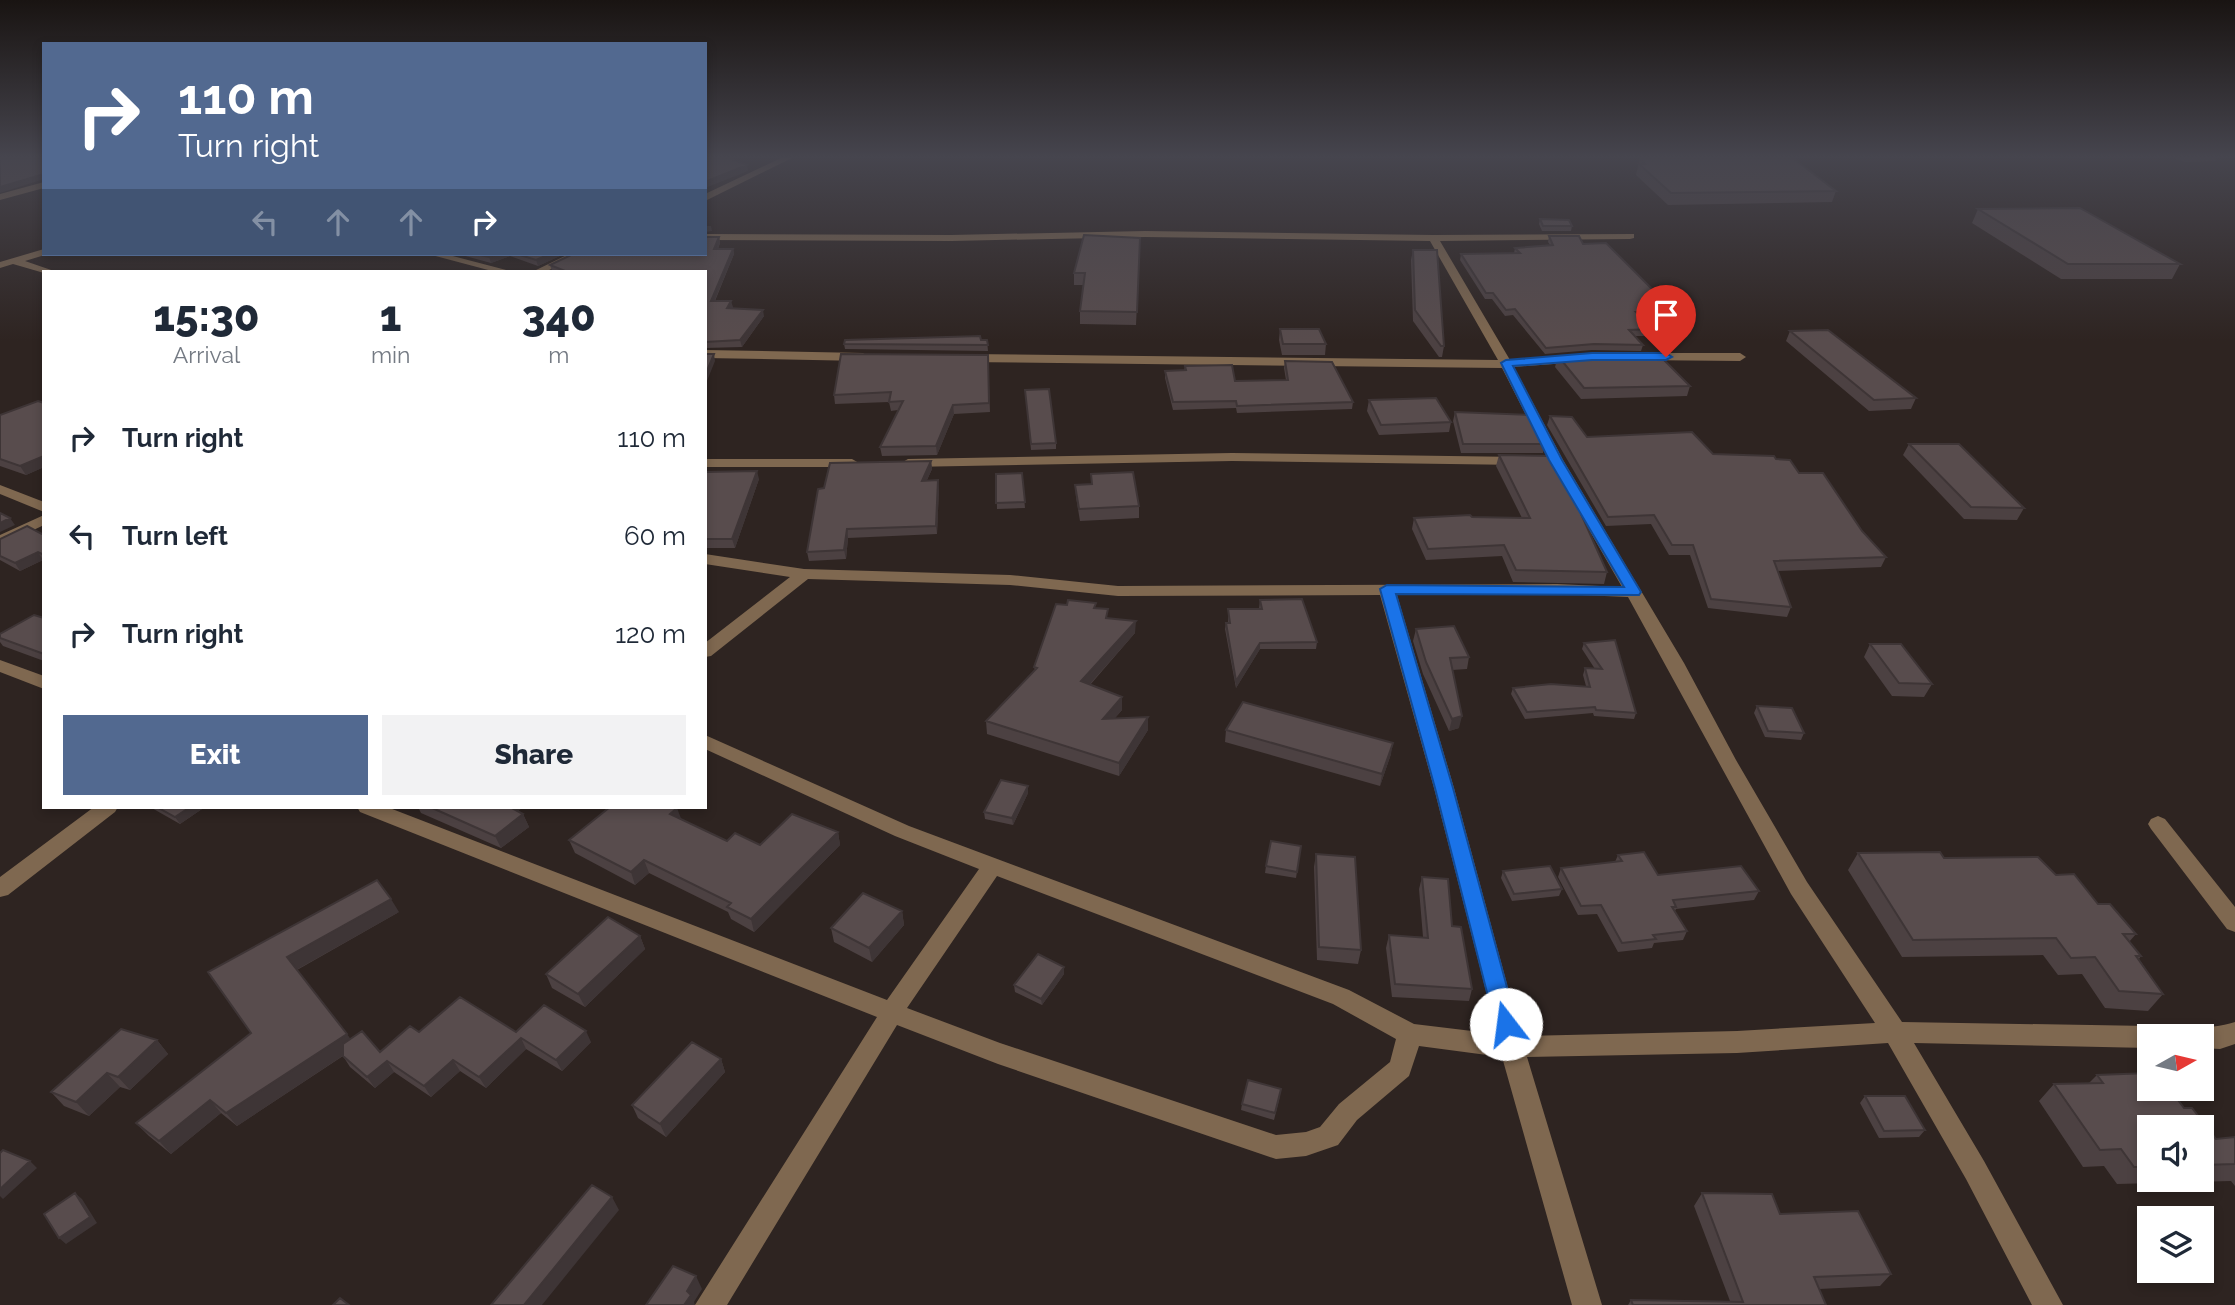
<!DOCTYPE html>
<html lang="en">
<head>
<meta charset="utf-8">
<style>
  :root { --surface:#fff; --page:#f2f2f3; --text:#1f2937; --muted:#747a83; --accent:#526990 }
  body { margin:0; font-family:Raleway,sans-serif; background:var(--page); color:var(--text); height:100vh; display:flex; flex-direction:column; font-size:26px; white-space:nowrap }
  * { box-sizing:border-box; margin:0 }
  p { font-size:23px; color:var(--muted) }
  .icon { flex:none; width:38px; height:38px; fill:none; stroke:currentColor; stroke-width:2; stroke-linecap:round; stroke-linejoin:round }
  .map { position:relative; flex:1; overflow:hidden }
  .sheet { position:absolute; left:42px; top:270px; width:665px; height:539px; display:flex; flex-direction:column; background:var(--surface); border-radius:0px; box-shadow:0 4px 10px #0003 }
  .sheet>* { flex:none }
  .guide { position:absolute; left:42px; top:42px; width:665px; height:214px; border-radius:0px; box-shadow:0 4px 10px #0003; background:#526990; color:#fff; overflow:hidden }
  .needle { width:46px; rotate:82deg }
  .tools { position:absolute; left:2137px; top:1024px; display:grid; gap:14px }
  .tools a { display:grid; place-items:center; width:77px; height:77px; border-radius:0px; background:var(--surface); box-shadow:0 4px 10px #0003; font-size:35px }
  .pin { position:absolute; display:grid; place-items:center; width:60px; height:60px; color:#fff; margin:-72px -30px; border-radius:50% 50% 50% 0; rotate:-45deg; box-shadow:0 0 7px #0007 }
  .pin .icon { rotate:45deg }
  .me { position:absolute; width:77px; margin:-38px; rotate:345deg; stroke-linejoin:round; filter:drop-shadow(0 0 5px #0008) }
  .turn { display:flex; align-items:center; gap:24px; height:147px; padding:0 21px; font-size:32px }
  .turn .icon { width:91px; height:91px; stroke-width:2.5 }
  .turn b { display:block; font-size:49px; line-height:60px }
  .lanes { display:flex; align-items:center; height:66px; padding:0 21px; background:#0003; justify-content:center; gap:35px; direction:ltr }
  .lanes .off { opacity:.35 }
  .eta { display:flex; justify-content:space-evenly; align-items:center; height:119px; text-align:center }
  .eta b { font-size:42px; font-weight:800; line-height:49px }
  .button { display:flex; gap:14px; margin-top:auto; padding:14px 21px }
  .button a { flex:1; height:80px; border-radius:0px; background:var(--accent); color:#fff; font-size:28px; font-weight:800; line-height:80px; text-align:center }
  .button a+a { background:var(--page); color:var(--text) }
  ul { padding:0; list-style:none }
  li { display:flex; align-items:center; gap:21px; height:98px; padding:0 21px }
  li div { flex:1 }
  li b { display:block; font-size:26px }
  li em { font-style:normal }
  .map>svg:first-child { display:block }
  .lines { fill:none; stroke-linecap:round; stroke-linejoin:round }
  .minor { fill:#7f6850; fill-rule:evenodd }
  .wall { fill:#4c4142; fill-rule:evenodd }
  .shaded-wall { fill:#3e3536 }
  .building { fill:#584c4d; stroke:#3e3536; stroke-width:2 }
  .route { fill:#1a73e8; stroke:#114b97; stroke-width:2 }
</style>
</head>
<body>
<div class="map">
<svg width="2235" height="1305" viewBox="0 0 2235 1305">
  <rect width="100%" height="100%" fill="#2e2421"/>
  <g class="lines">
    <path class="minor" d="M781 158H792L705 201V194Z
      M44 182V188L0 200V194Z
      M1145 231 1433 235 1634 234V238L1630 239 1440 241 1510 360 1580 354 1586 358 1580 362 1514 367 1563 460 1684 663 1736 760 1807 882 1902 1022 2149 1026 2158 1029 2161 1036H2149V1048L1914 1043 1984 1161 2063 1305H2032L1966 1179 1888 1043 1737 1053 1527 1057 1602 1305H1572L1502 1057 1419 1046 1409 1076 1357 1120 1338 1145 1306 1156 1276 1159 998 1064 897 1025 727 1305H695L877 1017 360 812 357 807H387L887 1000 979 869 895 836 705 749V735L909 826 1349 990 1414 1024 1497 1034 1434 788 1380 595 1118 596 1010 585 808 579 711 656 705 657V643L790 577 705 564V554L804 569 1010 575 1118 586 1557 584 1622 587 1549 460 1502 368 964 362 958 358 964 354 1498 360 1430 241 1145 237 951 241 705 240V234L951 235ZM1557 594 1628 597 1791 894 1875 1023 1737 1031 1521 1036 1454 788 1397 595ZM997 876 1333 1004 1396 1039 1390 1062 1339 1104 1320 1127 1306 1132 1276 1135 1000 1043 907 1008Z
      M44 249V254H48L25 261 54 271 44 273 13 264 0 268V262Z
      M428 254H445L510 271H492Z
      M569 254H582L547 271H534Z
      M705 350 863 353 869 357 863 361 705 358Z
      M1639 353H1740L1746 357 1740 361 1635 360V354Z
      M1232 453 1521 457 1528 461 1521 465 1232 461 908 467 901 463 908 459Z
      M705 459H852L859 463 852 467H705Z
      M0 485 44 502V512L0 494Z
      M44 515V525L0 546V535Z
      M0 660 44 676V689L0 672Z
      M94 807H118L115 812 8 895 0 897V877Z
      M2158 816 2165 819 2235 907V932L2227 929 2151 829 2148 824 2151 819Z
      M2235 1022V1044L2220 1049 2202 1048V1036H2191L2193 1030C2207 1026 2221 1027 2235 1022Z"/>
  </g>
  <path class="wall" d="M1640 158 1836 191 1832 202 1668 205 1636 175Z
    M2174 158H2216L2215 161 2185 162Z
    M1978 209 2180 264 2172 279H2061L1972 223Z
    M1540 219 1572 226 1571 231H1542L1539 224Z
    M1549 236 1583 244 1671 308 1668 318H1642L1653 329 1651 336H1634L1643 345 1641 351 1592 350 1545 354 1513 315 1505 316 1492 299H1485L1460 260 1461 254 1514 253 1515 248 1550 245 1548 242Z
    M719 237 720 243 718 249H733L734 254 715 301 733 307 732 309 764 316 742 347 705 348V271H552L550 265Z
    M1140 238 1136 325 1080 324V311L1083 285H1074V273Z
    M1413 250 1444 346 1442 357H1439L1413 321 1411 260Z
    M458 254H564L538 266 510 256 491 263Z
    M1280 329 1326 344 1325 355H1282L1279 340Z
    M1790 331 1916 398 1911 409 1869 411 1786 341Z
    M981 340H987L988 351 845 349 844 344Z
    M988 355 990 412 954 414 937 455 882 456 880 447 898 410 891 411 889 402 835 404 834 395Z
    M1558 356 1690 386 1687 396 1581 399 1555 367Z
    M1285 361 1353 402 1352 409 1237 413 1236 408 1173 410 1165 378V371H1184L1185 366 1235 381 1286 380 1284 368Z
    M1025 390 1056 443V449L1031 450Z
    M1369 400 1451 422 1449 432 1379 435 1367 411Z
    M44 403V467L26 475 0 466V415Z
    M1455 412 1545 444 1543 453H1461L1453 421Z
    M1550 416 1587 437 1713 454 1776 459 1799 473 1862 531 1886 557 1881 567 1777 571 1791 607 1787 617 1708 608 1690 555H1669L1651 524 1606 526 1547 425Z
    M1909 444 2024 508 2017 520 1964 519 1903 455Z
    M1499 455 1587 516 1585 524 1607 572 1604 584 1513 582 1502 556 1426 560 1412 529 1414 518H1522L1496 466Z
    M931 461 932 469 927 480 939 488 937 534 848 538 846 559 809 561 807 552 824 488Z
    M705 472 759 479 735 548H705Z
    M1022 473 1025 508 997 509 996 474Z
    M1091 474 1139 506V518L1080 521 1076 497 1075 485 1091 484Z
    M44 535V560H43L20 571 0 560V539Z
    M1260 600 1317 642 1316 649H1260L1236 688 1225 629 1226 623H1228V609H1259Z
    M1096 608 1108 618 1135 633 1090 685 1122 710 1114 719 1148 717V730L1119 776 987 734 986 721 1035 670 1034 667Z
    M44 618V661L3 646 0 642V634Z
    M1416 629 1469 657 1467 669 1452 670 1459 728 1449 731 1423 674 1413 641Z
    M1584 643 1636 713 1634 719 1594 716 1593 713 1525 719 1511 694 1513 688 1586 686 1583 675 1585 668 1595 669 1582 649Z
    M1870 644 1932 684 1924 697 1892 696 1864 657Z
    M1757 706 1804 733 1801 740 1765 737 1754 713Z
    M1226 730 1391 754 1380 786 1225 742Z
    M1028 793 1013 825 985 819 984 812Z
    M150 807H201L202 809 180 824Z
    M418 807H523L518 811 523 814 529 827 501 848 421 813Z
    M681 819 727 841 760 845 838 832 840 845 754 932 731 919 728 912 649 873 635 885 575 853 569 840Z
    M1301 846 1296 878 1265 873 1266 866Z
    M1858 853 1944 858 2056 875 2136 934 2129 942 2141 956 2139 959 2163 994 2148 1011 2105 1008 2082 974 2058 975 2043 955 1902 957 1848 870Z
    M1316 854 1361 950 1358 964 1317 960 1314 867Z
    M1618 855 1658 875 1759 891 1754 900 1676 909 1675 911 1687 931 1683 940 1654 943 1652 948 1618 952 1597 914 1578 915 1558 877 1561 868 1615 862Z
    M1503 871 1562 889 1559 896 1512 901 1501 878Z
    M1422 877 1452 926 1472 989 1469 1001 1392 997 1386 948 1389 935 1423 937 1419 889Z
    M902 911 904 925 872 962 834 942 831 928Z
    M399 912 297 970 350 1039 380 1052 419 1032H516L591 1042 562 1071 526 1049 486 1088 460 1071 431 1097 394 1072 375 1088 350 1067 343 1056 237 1126 221 1113 171 1154 149 1136 136 1123 251 1033 208 972Z
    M640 936 645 949 585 1007 552 988 546 974Z
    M1064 974 1042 1005 1015 992 1014 985Z
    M157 1040 168 1054 130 1090 120 1087 89 1116 64 1106 51 1092Z
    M721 1059 725 1072 666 1137 638 1118 632 1105Z
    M2097 1075 2184 1108 2216 1139 2235 1137V1186L2231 1181 2117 1184 2104 1166 2083 1167 2039 1101 2054 1084 2089 1083ZM2149 1127H2202V1180H2149Z
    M1280 1096 1274 1120 1241 1110 1242 1104Z
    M1865 1096 1925 1130 1919 1137 1879 1138 1860 1103Z
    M1702 1193 1780 1214 1891 1274 1880 1286 1819 1289 1826 1305H1628L1631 1300 1730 1301 1694 1206Z"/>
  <path class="shaded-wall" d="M747 165 748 171 705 188V182Z
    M44 174V179L0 193V187Z
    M705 226H711L712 231 705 232Z
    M719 237 720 243 715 255 714 249Z
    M733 249 734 254 712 307 711 301Z
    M499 254H509L510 256 491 263 489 257Z
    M550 254H564L538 266 536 260Z
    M731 301 733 307 728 315 727 308Z
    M763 310 764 316 742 347 740 340Z
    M714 354 715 361 705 386V376Z
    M953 405 954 414 937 455 936 446Z
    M44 456V467L26 475 20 466Z
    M931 461 932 469 923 489 922 481Z
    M757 471 759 479 735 548 732 539Z
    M938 480 939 488 937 534 936 526Z
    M10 518 15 525 0 532V523Z
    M847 529 848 538 846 559 844 550Z
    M38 552 43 560 20 571 15 563Z
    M1136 621 1135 633 1081 694V681Z
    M1260 643V649L1236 688V681Z
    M1122 697V710L1103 732V719Z
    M1462 716 1459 728 1449 731 1452 719Z
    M1148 717V730L1119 776V763Z
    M1393 743 1391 754 1380 786 1382 774Z
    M1028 786V793L1013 825 1012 818Z
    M190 807H201L202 809 180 824 175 817Z
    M506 807H523L511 817Z
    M677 808 682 821 670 814Z
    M523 814 529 827 501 848 495 836Z
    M838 832 840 845 754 932 751 919Z
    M644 860 649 873 635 885 631 872Z
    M391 899 399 912 296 970 287 957Z
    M902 911 904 925 872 962 869 948Z
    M640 936 645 949 585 1007 578 994Z
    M1064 967V974L1042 1005 1041 999Z
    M586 1031 591 1042 562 1071 556 1060Z
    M347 1034 356 1047 237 1126 226 1113Z
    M521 1038 526 1049 486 1088 479 1077Z
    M157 1040 168 1054 130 1090 118 1077Z
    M721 1059 725 1072 666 1137 660 1124Z
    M453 1060 460 1071 431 1097 424 1086Z
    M387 1061 394 1072 375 1088 367 1077Z
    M107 1073 120 1087 89 1116 76 1102Z
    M210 1100 221 1113 171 1154 159 1141Z
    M30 1161 37 1168 3 1199 0 1196V1189Z
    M75 1193 82 1199 97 1223 66 1244 59 1238Z
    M612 1197 619 1210 542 1305H524Z
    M696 1276 702 1289 694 1302 695 1305H684L687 1291Z"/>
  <path class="building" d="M0 158H44V174L0 187Z
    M705 158H729L747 165 705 182Z
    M1640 158 1794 159 1836 191 1671 193 1639 164H1645Z
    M2080 208 2180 264H2068L1978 209Z
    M1540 219 1569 220 1572 226H1543Z
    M1084 235 1140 238 1137 312 1080 311 1085 273H1074Z
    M1549 236H1579L1583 244 1606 243 1671 308H1666L1670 312H1636L1653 329 1629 330 1643 345 1594 344 1546 348 1515 309 1506 310 1493 293H1486L1461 254 1520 253 1515 248 1553 245Z
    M705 237H719L714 249H733L711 301H731L727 308 763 310 740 340 705 342V271H564H565L550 265 573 254H705Z
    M1413 250H1437L1444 346H1441L1415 310Z
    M476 254H499L489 257Z
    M517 254H550L536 260Z
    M1280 329H1319L1326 344H1283Z
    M1828 330 1916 398 1874 400 1790 331Z
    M980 336 981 340H987L988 345 844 344 845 340Z
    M1657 353 1690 386 1584 388 1558 356Z
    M705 354H714L705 376Z
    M841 354 988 355 989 403 953 405 936 446 880 447 903 401 889 402 891 392 834 395Z
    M1285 361 1332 362 1353 402 1237 406 1236 401 1173 402 1165 371 1186 370 1185 366 1232 365 1235 381 1288 380Z
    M1049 389 1056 443 1031 444 1025 390Z
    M1436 398 1451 422 1381 425 1369 400Z
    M38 401 44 403V456L20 466 0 459V415Z
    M1455 412 1530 415 1545 444H1463Z
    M1550 416 1572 417 1587 437 1692 432 1713 454 1774 456 1776 459 1790 460 1799 473H1823L1862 531 1886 557 1774 561 1791 607 1711 599 1693 545H1672L1654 515 1608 517Z
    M1909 444H1959L2024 508 1971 507Z
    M1499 455 1552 456 1587 516H1582L1607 572 1516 570 1504 545 1428 549 1414 518 1470 515 1472 517 1530 518Z
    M931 461 922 481 938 480 936 526 847 529 844 550 807 552 818 489 824 488 830 463Z
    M757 471 732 539H705V472Z
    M1133 472 1139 506 1079 509 1075 485 1092 484 1091 474Z
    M1022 473 1025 502 996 503V474Z
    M0 513 10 518 0 523Z
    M27 526 44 535V555L38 552 15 563 0 556V539Z
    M1302 599 1317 642 1260 643 1236 681 1226 623H1230L1228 609H1262L1260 600Z
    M1068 600 1096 603 1094 608 1108 609 1106 618 1136 621 1081 681 1122 697 1103 719 1148 717 1119 763 986 721 1037 668 1034 667 1056 604 1067 605Z
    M34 615 44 618V654L0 638V634Z
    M1454 626 1469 657 1450 658 1462 716 1452 719 1426 662 1416 629Z
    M1615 640 1636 713 1596 710 1595 707 1527 712 1513 688 1551 684 1590 687 1585 668 1602 669 1584 643Z
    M1870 644H1901L1932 684 1899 683Z
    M1243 702 1393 743 1382 774 1226 730Z
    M1757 706 1792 708 1804 733 1768 731Z
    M1001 780 1028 786 1012 818 984 812Z
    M157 807H190L175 817Z
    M430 807H510L523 814 495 836Z
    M610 807H675L677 808 670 814 727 841 735 833 760 845 792 814 838 832 751 919 727 907 731 903 644 860 631 872 569 840Z
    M1271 841 1301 846 1297 872 1266 866Z
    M1644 852 1658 875 1741 866 1759 891 1673 900 1676 907H1672L1687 931 1653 935 1656 939 1622 943 1601 905 1581 906 1561 868 1622 861 1618 855Z
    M1940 852 1944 858 2038 857 2056 875 2074 874 2098 904H2110L2136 934H2123L2141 956H2136L2163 994 2119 991 2095 957 2071 958 2056 938 1913 940 1858 853Z
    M1316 854 1355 857 1361 950 1319 947Z
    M1550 866 1562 889 1514 894 1503 871Z
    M1422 877 1448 879 1452 926 1461 927 1472 989 1395 984 1389 935 1428 938Z
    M377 880 391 899 287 957 347 1034 226 1113 210 1100 159 1141 136 1123 251 1033 208 972Z
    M863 893 902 911 869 948 831 928Z
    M608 917 640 936 578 994 546 974Z
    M1038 954 1064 967 1041 999 1014 985Z
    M460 997 516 1032 544 1005 586 1031 556 1060 521 1038 479 1077 453 1060 424 1086 387 1061 367 1077 343 1056V1044L362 1031 380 1052 410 1026 419 1032Z
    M121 1029 157 1040 118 1077 107 1073 76 1102 51 1092Z
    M692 1042 721 1059 660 1124 632 1105Z
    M2149 1073V1088H2169L2184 1108H2192L2216 1139 2235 1137V1164L2202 1165V1127H2149V1167H2134L2121 1149 2100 1150 2054 1084 2103 1083 2097 1075Z
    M1248 1080 1281 1089 1275 1113 1242 1104Z
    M1865 1096H1905L1925 1130 1884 1131Z
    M3 1150 30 1161 0 1189V1153Z
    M592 1185 612 1197 524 1305H491Z
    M75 1193 90 1217 59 1238 44 1214Z
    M1702 1193 1772 1194 1780 1214 1858 1211 1891 1274 1814 1277 1826 1305H1633L1631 1300 1743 1302Z
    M673 1266 696 1276 687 1291 691 1295 684 1305H646Z
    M340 1298 349 1305H333Z"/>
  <linearGradient id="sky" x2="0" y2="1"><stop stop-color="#191412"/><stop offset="0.46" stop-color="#46454e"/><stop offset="1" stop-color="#46454e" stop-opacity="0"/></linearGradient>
  <rect width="2235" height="341" fill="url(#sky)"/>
  <path class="route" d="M1592 353H1666L1672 357 1666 360H1592L1513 366 1562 460 1641 592 1639 595 1396 594 1453 788 1517 1024 1514 1031 1506 1033 1498 1031 1495 1024 1435 788 1380 589 1387 585 1624 587 1549 460 1501 363 1506 360Z"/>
</svg>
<div class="tools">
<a><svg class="needle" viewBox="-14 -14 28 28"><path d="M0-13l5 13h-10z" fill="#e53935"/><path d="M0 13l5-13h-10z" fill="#747a83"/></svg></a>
<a><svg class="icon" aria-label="sound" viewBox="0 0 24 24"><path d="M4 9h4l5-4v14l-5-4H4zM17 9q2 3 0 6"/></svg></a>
<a><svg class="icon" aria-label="layers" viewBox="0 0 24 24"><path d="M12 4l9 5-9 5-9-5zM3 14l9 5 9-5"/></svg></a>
</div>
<div class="pin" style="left:1666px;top:357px;background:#d93025"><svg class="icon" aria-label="arrive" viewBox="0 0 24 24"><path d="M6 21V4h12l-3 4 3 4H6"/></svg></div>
<svg class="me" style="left:1506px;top:1024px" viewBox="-20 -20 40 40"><circle r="19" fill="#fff"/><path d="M0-13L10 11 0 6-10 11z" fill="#1a73e8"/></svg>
<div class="guide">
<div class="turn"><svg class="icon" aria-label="right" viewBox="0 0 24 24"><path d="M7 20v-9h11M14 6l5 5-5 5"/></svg><div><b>110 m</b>Turn right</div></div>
<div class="lanes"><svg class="icon off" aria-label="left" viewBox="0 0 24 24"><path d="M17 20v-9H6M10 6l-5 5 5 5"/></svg><svg class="icon off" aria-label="ahead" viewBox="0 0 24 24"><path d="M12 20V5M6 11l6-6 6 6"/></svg><svg class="icon off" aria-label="ahead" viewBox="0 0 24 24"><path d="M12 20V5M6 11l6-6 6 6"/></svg><svg class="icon" aria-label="right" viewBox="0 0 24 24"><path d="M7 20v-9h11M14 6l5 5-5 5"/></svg></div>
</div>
<section class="sheet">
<div class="eta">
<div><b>15:30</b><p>Arrival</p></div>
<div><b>1</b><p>min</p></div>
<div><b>340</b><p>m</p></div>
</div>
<ul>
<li><svg class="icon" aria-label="right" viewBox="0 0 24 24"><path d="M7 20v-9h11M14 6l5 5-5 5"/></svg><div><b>Turn right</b></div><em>110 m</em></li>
<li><svg class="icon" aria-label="left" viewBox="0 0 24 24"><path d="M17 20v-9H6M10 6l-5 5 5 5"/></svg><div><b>Turn left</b></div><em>60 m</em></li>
<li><svg class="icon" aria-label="right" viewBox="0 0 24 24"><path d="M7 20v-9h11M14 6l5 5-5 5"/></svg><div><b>Turn right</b></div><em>120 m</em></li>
</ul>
<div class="button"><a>Exit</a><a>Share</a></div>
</section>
</div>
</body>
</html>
